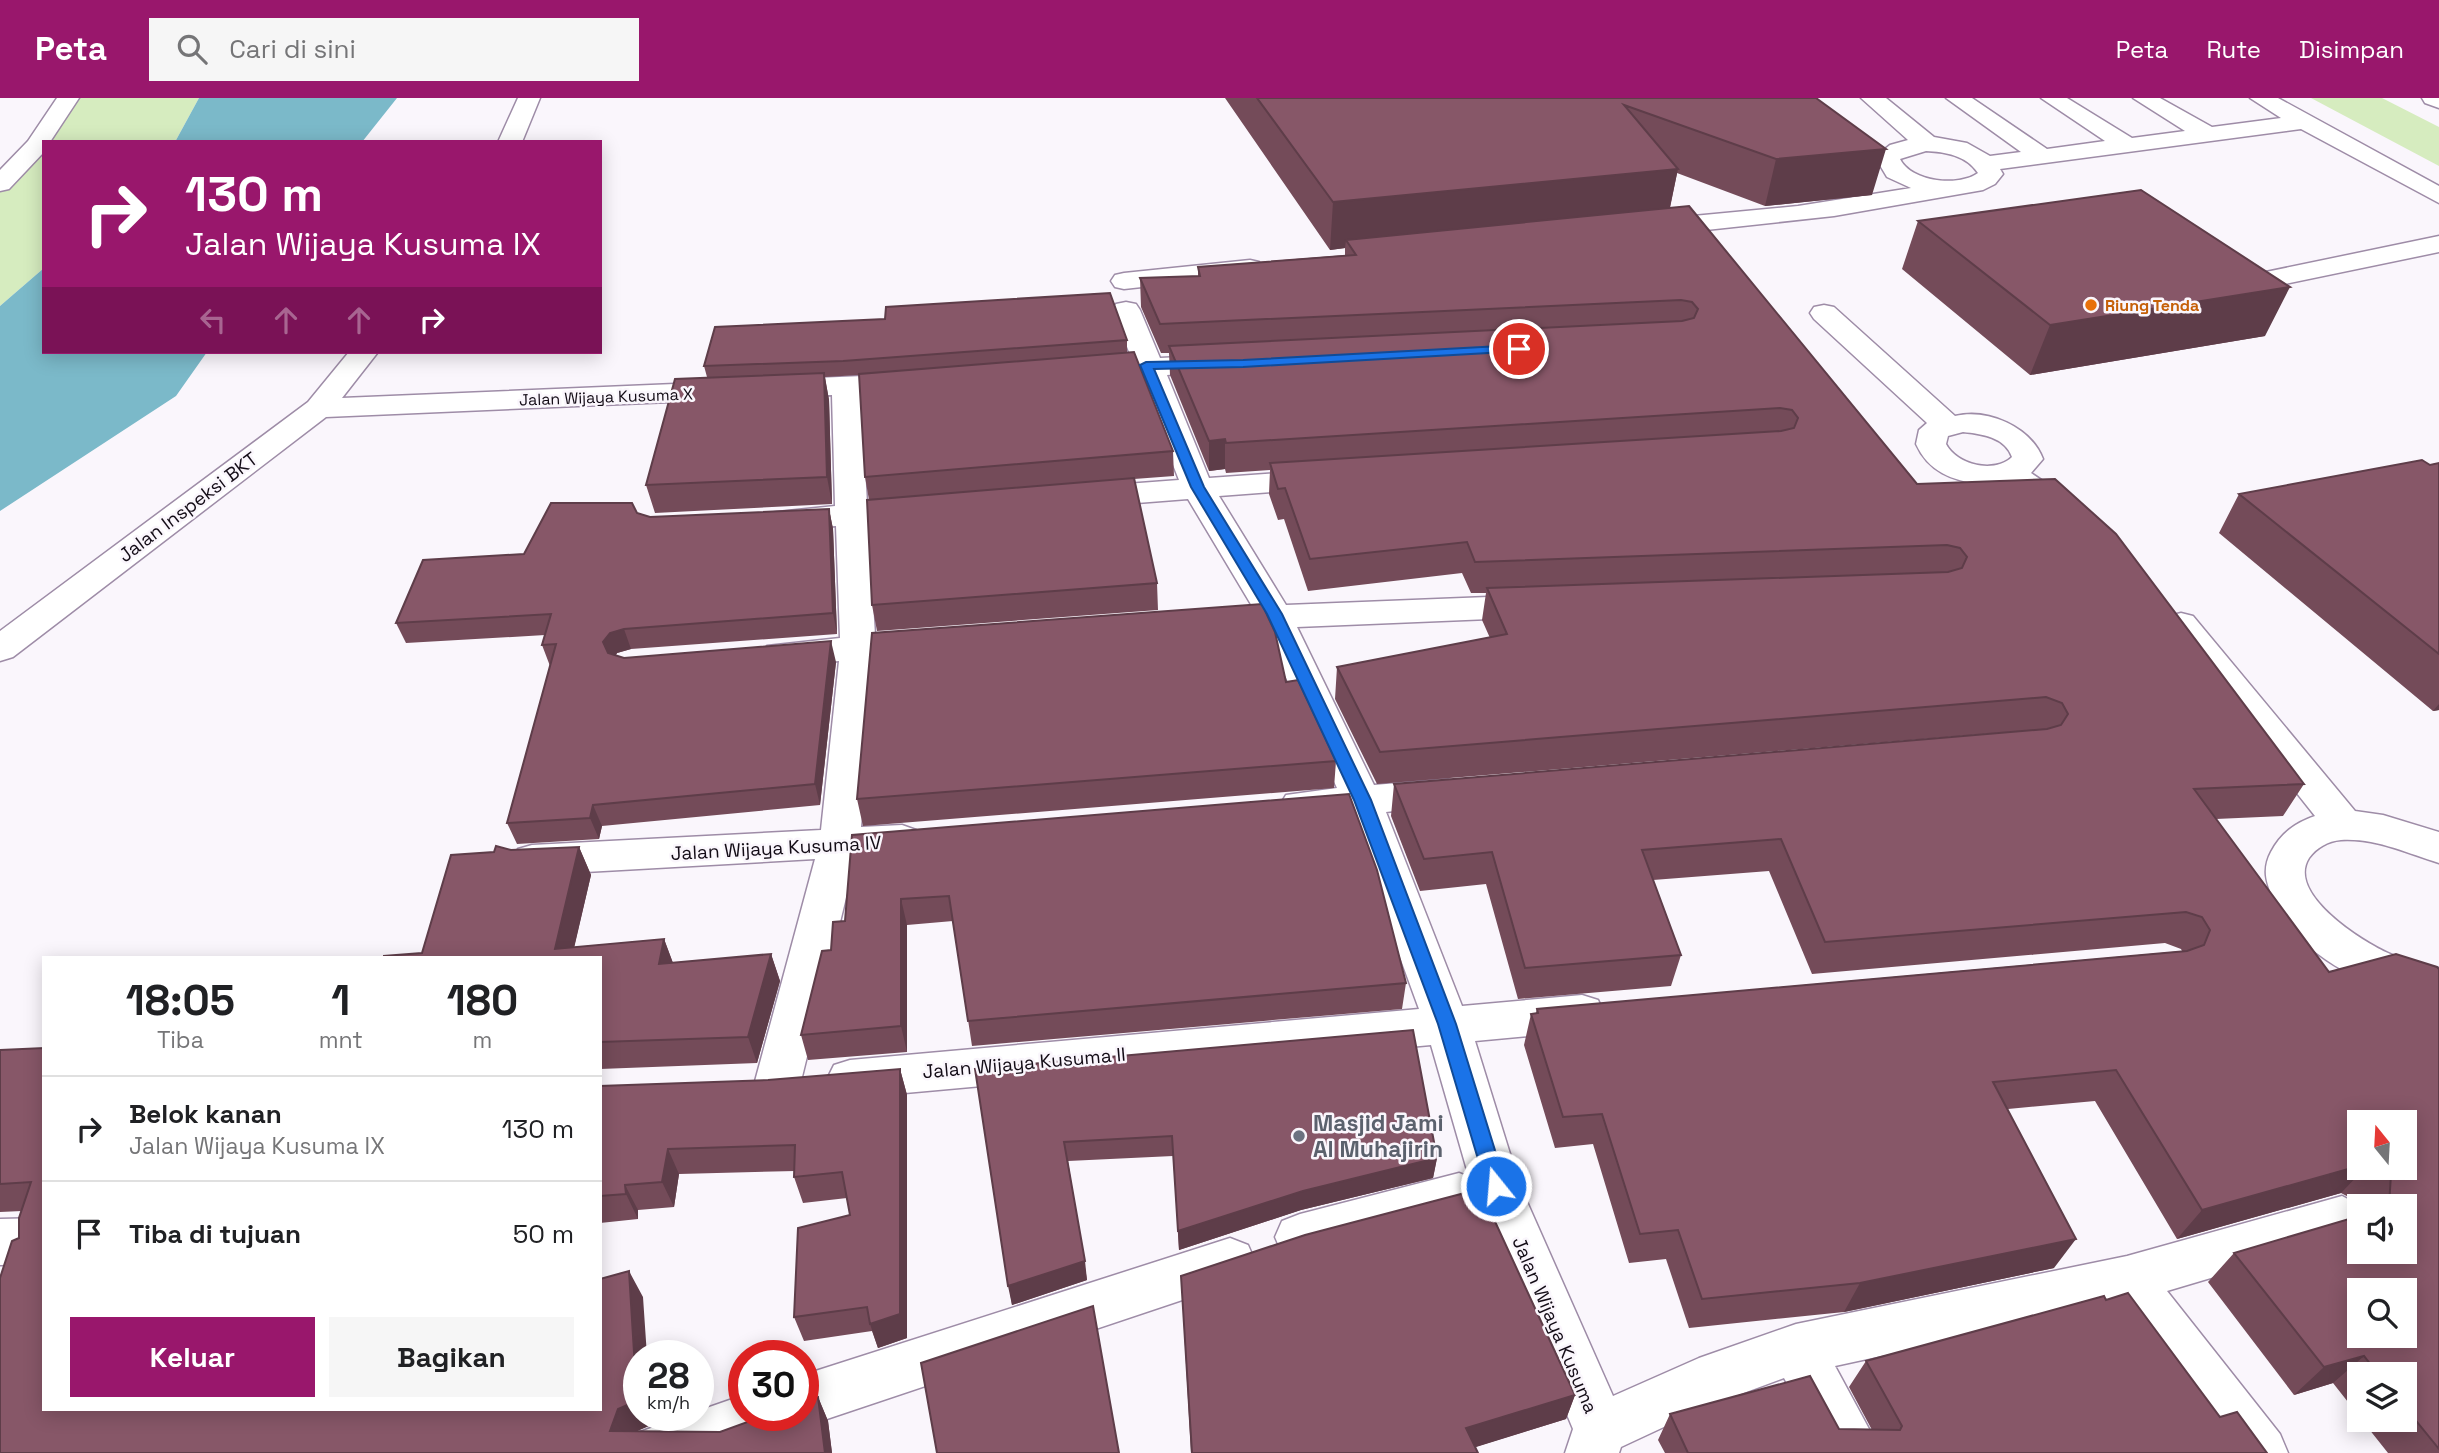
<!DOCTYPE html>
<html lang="id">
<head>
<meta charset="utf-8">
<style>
  :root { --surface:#fff; --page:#f6f6f6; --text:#202124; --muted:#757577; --line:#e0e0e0; --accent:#99176c }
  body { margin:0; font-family:"Space Grotesk",sans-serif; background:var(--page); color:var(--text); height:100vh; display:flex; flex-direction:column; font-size:26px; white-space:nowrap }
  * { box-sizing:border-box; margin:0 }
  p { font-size:23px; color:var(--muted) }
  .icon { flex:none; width:38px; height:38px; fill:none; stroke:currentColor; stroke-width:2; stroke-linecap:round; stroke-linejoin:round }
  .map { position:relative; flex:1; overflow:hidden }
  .sheet { position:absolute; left:42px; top:858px; width:560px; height:455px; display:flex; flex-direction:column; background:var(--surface); border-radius:0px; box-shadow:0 4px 18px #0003 }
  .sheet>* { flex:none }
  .banner { position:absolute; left:42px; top:42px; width:560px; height:214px; border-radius:0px; box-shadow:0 4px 18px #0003; background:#99176c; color:#fff; overflow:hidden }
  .needle { width:46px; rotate:342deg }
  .tools { position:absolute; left:2347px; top:1012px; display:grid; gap:14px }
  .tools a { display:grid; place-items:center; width:70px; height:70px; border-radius:0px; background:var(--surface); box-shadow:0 4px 18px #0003; font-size:35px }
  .speed { position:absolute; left:623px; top:1242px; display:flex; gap:14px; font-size:35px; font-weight:700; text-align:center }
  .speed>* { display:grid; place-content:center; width:91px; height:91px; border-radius:50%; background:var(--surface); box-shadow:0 4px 18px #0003; line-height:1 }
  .speed small { font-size:18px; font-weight:400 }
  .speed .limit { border:10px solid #d22; background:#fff; color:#111 }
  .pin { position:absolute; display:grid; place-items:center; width:60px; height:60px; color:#fff; margin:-30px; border:4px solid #fff; border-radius:50%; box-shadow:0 2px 7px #0007 }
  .me { position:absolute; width:77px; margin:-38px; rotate:343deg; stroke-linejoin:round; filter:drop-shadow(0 0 5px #0008) }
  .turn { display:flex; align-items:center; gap:24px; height:147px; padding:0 28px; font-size:32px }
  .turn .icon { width:91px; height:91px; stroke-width:2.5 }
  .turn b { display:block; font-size:49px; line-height:60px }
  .lanes { display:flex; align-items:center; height:66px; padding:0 28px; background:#0003; justify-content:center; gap:35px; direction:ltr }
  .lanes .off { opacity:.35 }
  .eta { display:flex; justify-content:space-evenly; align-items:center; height:119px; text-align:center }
  .eta b { font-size:42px; font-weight:600; line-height:49px }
  .primary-button { display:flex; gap:14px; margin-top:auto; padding:14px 28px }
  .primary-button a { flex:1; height:80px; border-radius:0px; background:var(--accent); color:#fff; font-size:28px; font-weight:600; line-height:80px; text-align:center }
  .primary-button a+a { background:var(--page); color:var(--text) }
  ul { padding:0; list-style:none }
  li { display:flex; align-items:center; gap:21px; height:105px; padding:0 28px; border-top:2px solid var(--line) }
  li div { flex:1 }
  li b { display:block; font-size:26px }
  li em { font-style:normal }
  header { display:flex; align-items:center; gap:42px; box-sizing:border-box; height:98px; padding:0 35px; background:var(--accent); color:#fff }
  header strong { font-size:33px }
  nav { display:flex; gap:38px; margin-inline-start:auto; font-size:24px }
  .search { width:490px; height:63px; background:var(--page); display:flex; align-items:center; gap:18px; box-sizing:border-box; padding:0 24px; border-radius:0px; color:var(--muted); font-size:26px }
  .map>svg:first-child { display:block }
  .green { fill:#d6ecbf }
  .water { fill:#7bb9c9 }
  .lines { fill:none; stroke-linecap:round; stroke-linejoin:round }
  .minor-casing { stroke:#9e8ca7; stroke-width:3 }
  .minor { fill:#fff; fill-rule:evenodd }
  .wall { fill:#744b59; fill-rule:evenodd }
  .shaded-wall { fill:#5e3d49 }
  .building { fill:#875768; stroke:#5e3d49; stroke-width:2; fill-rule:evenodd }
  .route { fill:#1a73e8; stroke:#114b97; stroke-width:2 }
  .food-dot { fill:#e8710a; stroke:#faf6fc; stroke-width:2.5 }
  .worship-dot { fill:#6b7280; stroke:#faf6fc; stroke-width:2.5 }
  .labels { text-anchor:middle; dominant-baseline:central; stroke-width:5; stroke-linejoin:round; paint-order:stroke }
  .far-food-label { font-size:16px; font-weight:bold; fill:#c56008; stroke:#faf6fc; text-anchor:start }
  .far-street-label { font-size:16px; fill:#130c16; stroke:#faf6fc }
  .street-label { font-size:19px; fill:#130c16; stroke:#faf6fc }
  .near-worship-label { font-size:23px; font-weight:bold; fill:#5b616d; stroke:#faf6fc; text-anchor:start }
</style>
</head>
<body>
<header>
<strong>Peta</strong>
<div class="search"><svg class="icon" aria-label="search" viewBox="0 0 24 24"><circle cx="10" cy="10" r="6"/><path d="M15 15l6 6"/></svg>Cari di sini</div>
<nav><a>Peta</a><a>Rute</a><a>Disimpan</a></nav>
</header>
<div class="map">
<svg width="2439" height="1355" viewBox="0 0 2439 1355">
  <rect width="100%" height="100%" fill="#faf6fc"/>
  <path class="green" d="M70 0H199L175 44H44V170L0 208V86Z
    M2311 0H2382L2439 29V68Z"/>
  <path class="water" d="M199 0H397L362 44H175Z
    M44 170V254H207L176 298 0 413V208Z"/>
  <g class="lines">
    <defs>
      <path id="minor" d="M57 0H79L50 44H44V54L9 91 0 93V72L28 43Z
        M518 0H540L522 44H498Z
        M1861 0H1886L1934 39 1967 45 1990 58 2021 54 1946 0H1972L2047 51 2105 43 2041 0H2067L2132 40 2185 33 2133 0H2160L2212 29 2281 20 2250 0H2278L2439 88V105L2301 31 2000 71 2003 76 1995 86 1983 92 1834 118 1651 138 1642 135 1638 130 1642 125 1651 122 1798 108 1911 90 1887 79 1875 59 1890 47 1908 42ZM1926 53C1945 54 1966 57 1978 75 1959 89 1911 84 1900 61Z
        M2422 0H2439V10L2425 5Z
        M2439 138V154L2261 191 2252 189 2248 183 2252 177 2261 175Z
        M1250 162 1259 164 1263 170 1259 176 1124 191 1115 189 1111 183 1115 177 1124 175Z
        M1126 204 1136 206 1140 212 1160 260 1222 257 1232 260 1236 266 1232 272 1167 277 1209 380 1322 372 1333 374 1338 381 1333 388 1322 390 1219 398 1286 507 1537 497 1549 500 1554 508 1549 516 1537 519 1297 529 1374 687 1446 681 1460 685 1465 695 1460 705 1386 714 1462 908 1582 897 1598 902 1604 915 1598 928 1582 933 1475 943 1520 1088 1613 1298 1699 1260 1796 1226 2127 1158 2342 1098 2361 1108 2359 1136 2167 1193 2280 1336 2288 1355H2227L2116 1207 1835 1268 1882 1355H1825L1784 1280 1711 1307 1621 1349 1619 1355H1565L1573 1331 1479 1106 1476 1112 1459 1119 1300 1162 1282 1155 1275 1139 1282 1123 1300 1116 1459 1075 1469 1079 1431 947 850 1000 834 995 827 981 834 967 850 962 1419 911 1348 717 1300 721 1286 717 1280 707 1286 697 1337 690 1263 530 1216 532 1204 529 1199 521 1204 513 1252 508 1188 401 1086 409 1075 406 1070 399 1075 392 1086 389 1179 382 1138 278 1086 281 1076 278 1072 272 1076 266 1132 261 1112 212 1116 206Z
        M1824 207 1834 209 1955 318C1988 310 2031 329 2043 361L2031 375 2074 404 2079 411 2074 418C2039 427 2029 390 2003 386 1996 384 1988 387 1981 386 1952 383 1928 373 1916 346L1919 332 1927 325 1814 221 1810 215 1814 209ZM1963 334C1982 336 2005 339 2012 359 1994 376 1957 367 1946 346L1948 338Z
        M349 254H378L342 300 911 276 921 279 926 285 921 291 861 296 867 406 921 402 932 405 937 412 932 419 868 425 875 537 923 534 935 537 941 545 935 553 875 560 861 729 902 727 916 732 922 742 916 752 902 757 856 759 800 987 793 1001 777 1006 761 1001 754 987 815 761 532 777 518 773 512 762 518 751 532 747 821 732 839 563 780 568 767 564 762 556 767 548 840 540 836 428 779 432 768 429 763 422 768 415 835 408 832 297 326 319 13 559 0 563V533L308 304Z
        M2181 515 2193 518 2355 713 2383 717 2439 734V765C2406 755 2376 740 2341 742 2328 743 2316 750 2309 760 2286 796 2363 844 2388 855 2404 863 2421 867 2439 870V904C2376 894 2300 863 2273 800 2266 784 2262 771 2271 754 2281 735 2295 725 2315 718L2169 534 2164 526 2169 518Z
        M44 1120V1166L0 1167V1121Z
        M1230 1140 1248 1147 1255 1163 1248 1179 1230 1186 803 1329 786 1322 780 1337 732 1355H627L635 1336 683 1318H698V1313L744 1297V1318H803V1277Z"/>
    </defs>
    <use href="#minor" class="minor-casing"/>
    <use href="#minor" class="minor"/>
  </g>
  <path class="wall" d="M1225 0H1816L1872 97 1765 108 1677 75 1670 110 1917 386 2304 686 2283 718 2216 721 2329 874 2439 871V1355H2388L2361 1321H2404V1276H2359V1318L2333 1285 2294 1297 2208 1184 2234 1155 2404 1108H2362V1106L2341 1095 2177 1141 2095 1003 2008 1011 2054 1170 1844 1214 1689 1230 1666 1161 1629 1165 1593 1046 1555 1050 1524 947 1531 916 1536 915 1537 911 2182 853 2181 851 2165 845 1812 876 1769 773 1653 782 1681 857 1671 888 1518 901 1486 786 1420 793 1391 718 1394 686 2032 632 1377 686 1335 601 1337 569 1490 540 1482 522 1486 495H1471L1462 475 1308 493 1284 421 1278 422 1269 396 1270 372 1226 375 1225 371 1209 373 1170 277 1169 255H1161L1141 209 1140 180 1198 178V169L1345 157V150L1330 152ZM2404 1024V1069H2359Z
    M1918 123 2265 238 2030 277 1902 171Z
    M1127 242V255L1173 353 1174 378 1134 381 1157 485 1158 512 877 533 872 507 869 402 865 379 859 277 825 279 829 302 832 406 655 415 646 387 707 279 704 268Z
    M2439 365V612L2433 613 2219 435 2239 396Z
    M829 411 833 431 837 536 631 551 617 555 616 557 624 560 836 564 820 707 602 728 599 741 517 746 507 725 550 568 542 547 545 537 406 545 396 525 524 456 637 415 650 419Z
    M1286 584 1336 663 1334 690 863 728 857 701Z
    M852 737 1406 885 1402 911 972 948 953 823 907 827V954L808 962 801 937 831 852 845 823Z
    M579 749 591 777 574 849 664 841 673 865 771 856 780 883 757 965 600 971V859L422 855 494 754Z
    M44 950V1311L643 1199 639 1318H650L651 1327 636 1333 720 1334 818 1299 828 1323 832 1355H0L22 1113 0 1114V952Z
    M900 971 907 997V1240L878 1250 872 1233 804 1243 794 1219 850 1117 847 1100 803 1105 794 1079 795 1073 679 1076 674 1109 638 1112V1121L600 1125V988L768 982Z
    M975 971 1437 1060 1433 1080 1301 1112 1179 1152 1173 1058 1068 1063 1087 1182 1012 1207Z
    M1181 1178 1575 1297 1566 1321 1475 1349 1478 1355H1191Z
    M2106 1202 2220 1319 2267 1355H1665L1658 1342 1670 1316 1839 1331 1872 1332 1849 1289 1866 1263Z"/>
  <path class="shaded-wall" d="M1886 51 1872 97 1765 108 1776 61Z
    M1678 71 1668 118 1346 142 1345 150 1330 152 1333 104Z
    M2290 189 2265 238 2030 277 2050 227Z
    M824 275 829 302 832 406 827 379Z
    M1225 341V371L1209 373V343Z
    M829 411 833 431 837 536 833 515Z
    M624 531 631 551 617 555 611 565 603 544 610 535Z
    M831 543 836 564 820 707 815 686Z
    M2439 606V612L2433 613Z
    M593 707 602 728 599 741 590 720Z
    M579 749 591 777 572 859 555 851Z
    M901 801 907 827V954L901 928Z
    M664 841 674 868 659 866Z
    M771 856 780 883 757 965 748 939Z
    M900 971 907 997V1240L878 1250 870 1226Z
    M668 1051 679 1076 674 1109 662 1084Z
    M1437 1060 1433 1080 1301 1112 1179 1152 1178 1133 1303 1093Z
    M2359 1068 2366 1069 2341 1095 2177 1141 2202 1112Z
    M625 1087 638 1112V1121L626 1096Z
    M2076 1141 2054 1170 1844 1214 1860 1185Z
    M1085 1163 1087 1182 1012 1207 1008 1188Z
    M629 1173 643 1199 647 1258H639V1318H650L651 1327 633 1335 610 1333 618 1311Z
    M2364 1258 2333 1285 2294 1297 2324 1269Z
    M1575 1297 1566 1321 1460 1354 1466 1330Z
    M818 1299 828 1323 832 1355H825Z"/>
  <path class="building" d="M1257 0H1816L1886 51 1776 61 1624 7 1678 71 1333 104Z
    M2141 92 2290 189 2050 227 1918 123Z
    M1689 108 1917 386 2055 381 2116 436 2304 686 2194 691 2329 874 2396 856 2437 869 2439 871V1351L2404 1308V1276H2378L2364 1258 2324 1269 2234 1155 2359 1118V1153H2404V1108H2389L2391 1076 2377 1069H2404V1024H2359V1068L2202 1112 2116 972 1993 984 2076 1141 1860 1185 1702 1201 1678 1132 1640 1136 1602 1016 1563 1019 1531 916 1538 915 1537 911 2187 853 2204 847 2210 832 2202 819 2186 814 1825 844 1781 741 1642 752 1681 857 1525 870 1492 754 1424 761 1394 686 2047 631 2061 627 2068 616 2062 605 2046 599 1380 654 1337 569 1507 536 1487 490 1948 474 1962 470 1967 459 1960 450 1947 447 1475 464 1467 444 1310 461 1285 390 1278 391 1270 365 1781 333 1794 330 1798 320 1792 312 1780 310 1226 345 1225 341 1209 343 1169 248 1682 223 1694 220 1698 211 1692 204 1681 202 1160 226 1140 180 1200 178 1198 169 1356 157 1346 142ZM2359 1192H2404V1237H2359Z
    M1110 195 1127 242 843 263 704 268 715 229 885 221 886 209Z
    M1134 254 1173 353 865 379 859 276Z
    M824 275 827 379 646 387 675 281Z
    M2422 362 2430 367 2439 365V556L2239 396Z
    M1134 380 1157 485 872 507 867 402Z
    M551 405H632L637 415 650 419 829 411 833 515 624 531 610 535 603 544 608 555 624 560 831 543 815 686 593 707 590 720 507 725 556 546 542 547 551 516 396 525 423 462 524 456Z
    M1262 506 1275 534 1286 584 1298 582 1336 663 857 701 872 535Z
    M1349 696 1377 772 1406 885 968 923 949 798 901 801V928L801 937 822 853 831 852 833 824 845 823 852 737Z
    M496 748 511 752 579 749 555 851 664 841 659 866 771 856 748 939 600 944V859H384V858L422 855 451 757 494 754Z
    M1413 932 1437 1060 1303 1093 1178 1133 1172 1038 1064 1044 1085 1163 1008 1188 975 971Z
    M44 950V1311H600V1181L629 1173 637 1303 618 1311 610 1333 720 1334 764 1318H803V1304L818 1299 825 1355H0V1180L12 1143 19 1140V1120L31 1084 0 1086V952Z
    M900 971V1216L870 1226 867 1209 794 1219 798 1130 850 1117 842 1074 794 1079 795 1047 668 1051 662 1084 625 1087 626 1096 600 1098V988L768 982Z
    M1480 1091 1575 1297 1466 1330 1478 1355H1192L1181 1178 1305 1137Z
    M2128 1195 2220 1319 2237 1314 2267 1355H1688L1670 1316 1810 1278 1839 1331 1900 1332 1902 1328 1866 1263 2104 1198 2106 1202Z
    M1093 1208 1119 1355H937L921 1265Z"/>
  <path class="route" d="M1519 247 1525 251 1523 253 1243 269 1154 271 1204 389 1282 516 1371 702 1456 926 1506 1088 1503 1095 1496 1097 1488 1095 1486 1088 1438 926 1354 702 1267 516 1191 389 1140 267 1146 264 1243 262Z"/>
  <circle class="food-dot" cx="2091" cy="207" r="7"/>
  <circle class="worship-dot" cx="1299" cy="1038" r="7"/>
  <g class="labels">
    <g class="far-food-label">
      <text x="2105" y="207">Riung Tenda</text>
    </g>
    <g class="far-street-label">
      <text transform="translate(606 299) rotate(-2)">Jalan Wijaya Kusuma X</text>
    </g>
    <g class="street-label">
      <text transform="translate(188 409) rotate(-37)">Jalan Inspeksi BKT</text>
      <text transform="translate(776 750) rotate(-3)">Jalan Wijaya Kusuma IV</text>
      <text transform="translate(1024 965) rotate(-5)">Jalan Wijaya Kusuma II</text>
      <text transform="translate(1555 1227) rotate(67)">Jalan Wijaya Kusuma</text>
    </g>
    <g class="near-worship-label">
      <text x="1313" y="1025">Masjid Jami<tspan x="1313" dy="26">Al Muhajirin</tspan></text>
    </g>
  </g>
</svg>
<div class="tools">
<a><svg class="needle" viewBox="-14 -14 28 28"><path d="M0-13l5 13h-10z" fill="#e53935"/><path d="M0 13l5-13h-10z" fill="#757577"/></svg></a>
<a><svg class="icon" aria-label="sound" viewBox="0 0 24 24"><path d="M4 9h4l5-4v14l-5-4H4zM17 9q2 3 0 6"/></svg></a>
<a><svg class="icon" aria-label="search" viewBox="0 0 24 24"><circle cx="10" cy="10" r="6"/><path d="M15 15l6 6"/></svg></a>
<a><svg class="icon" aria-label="layers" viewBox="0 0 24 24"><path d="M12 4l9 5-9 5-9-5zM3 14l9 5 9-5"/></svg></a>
</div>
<div class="speed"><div>28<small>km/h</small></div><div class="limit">30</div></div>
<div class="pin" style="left:1519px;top:251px;background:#d93025"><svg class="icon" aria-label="arrive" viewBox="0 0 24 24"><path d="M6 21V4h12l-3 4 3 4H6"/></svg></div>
<svg class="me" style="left:1496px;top:1088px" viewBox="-20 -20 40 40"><circle r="17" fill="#1a73e8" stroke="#fff" stroke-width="3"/><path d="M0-11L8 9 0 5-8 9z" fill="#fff"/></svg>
<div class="banner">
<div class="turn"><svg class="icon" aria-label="right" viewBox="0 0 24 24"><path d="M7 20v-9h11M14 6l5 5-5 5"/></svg><div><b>130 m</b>Jalan Wijaya Kusuma IX</div></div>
<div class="lanes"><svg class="icon off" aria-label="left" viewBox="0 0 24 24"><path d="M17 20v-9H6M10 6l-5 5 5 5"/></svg><svg class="icon off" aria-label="ahead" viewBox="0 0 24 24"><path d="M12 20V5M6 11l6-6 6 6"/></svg><svg class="icon off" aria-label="ahead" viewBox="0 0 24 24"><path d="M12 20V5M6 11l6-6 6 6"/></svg><svg class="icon" aria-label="right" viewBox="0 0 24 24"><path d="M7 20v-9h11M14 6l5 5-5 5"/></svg></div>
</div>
<section class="sheet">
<div class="eta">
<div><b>18:05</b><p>Tiba</p></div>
<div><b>1</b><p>mnt</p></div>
<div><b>180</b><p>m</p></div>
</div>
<ul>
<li><svg class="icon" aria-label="right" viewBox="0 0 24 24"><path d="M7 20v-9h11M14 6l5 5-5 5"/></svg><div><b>Belok kanan</b><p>Jalan Wijaya Kusuma IX</p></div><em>130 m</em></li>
<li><svg class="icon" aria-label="arrive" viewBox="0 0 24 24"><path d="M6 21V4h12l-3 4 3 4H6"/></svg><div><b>Tiba di tujuan</b></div><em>50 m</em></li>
</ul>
<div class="primary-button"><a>Keluar</a><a>Bagikan</a></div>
</section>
</div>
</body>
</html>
